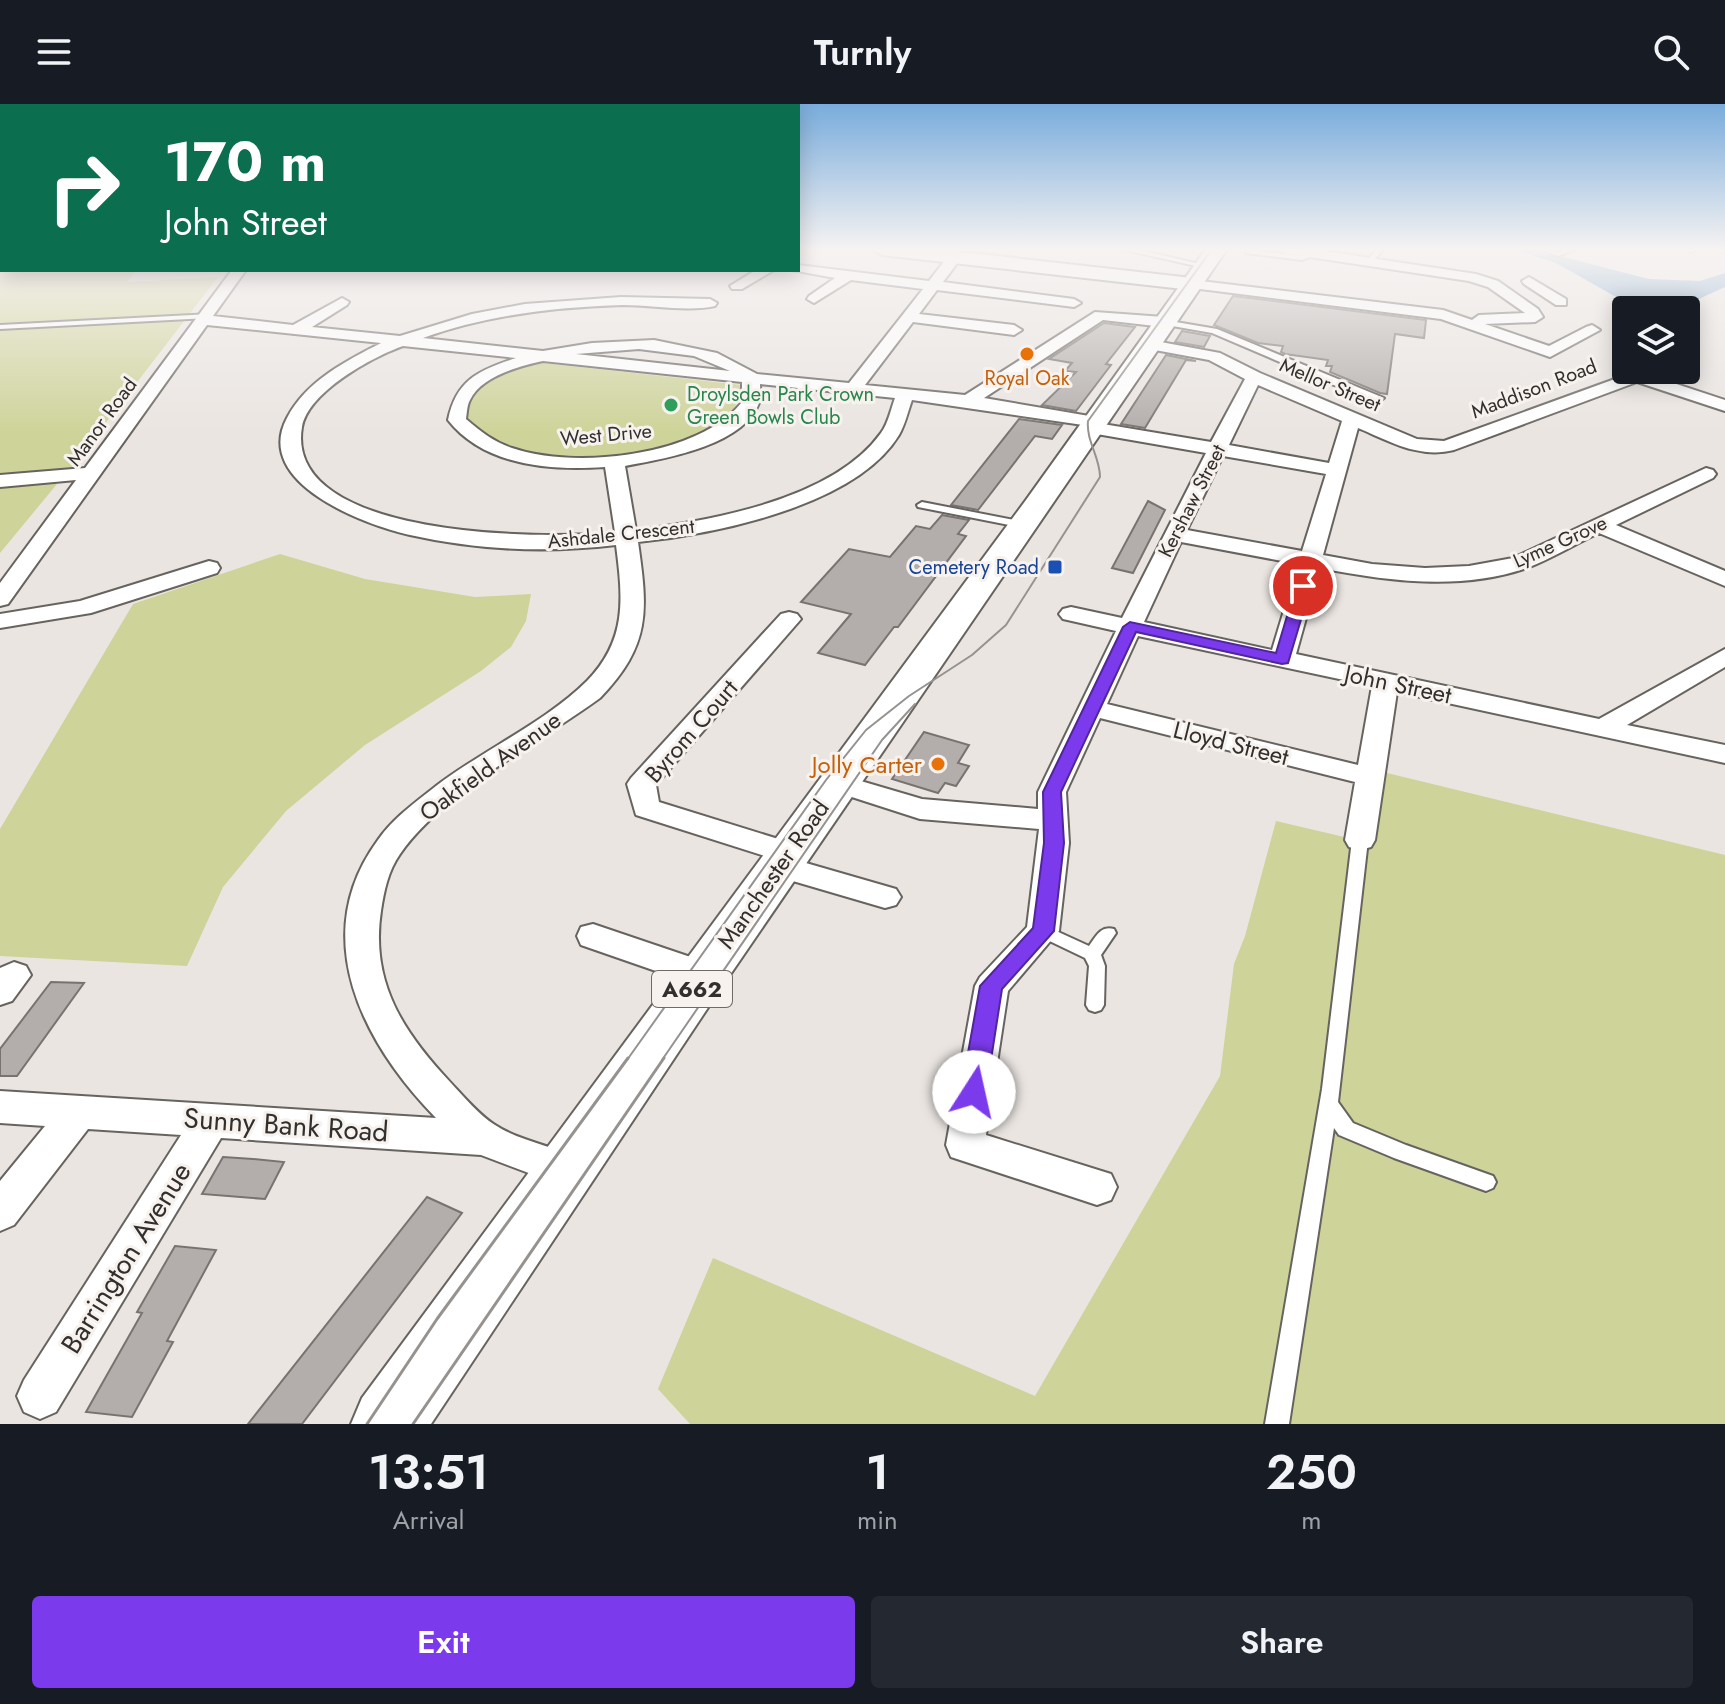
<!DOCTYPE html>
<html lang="en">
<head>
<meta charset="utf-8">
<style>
  :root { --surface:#171b24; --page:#242831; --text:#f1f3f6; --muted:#9ea1a6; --accent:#7c3aed }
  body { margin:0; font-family:Jost,sans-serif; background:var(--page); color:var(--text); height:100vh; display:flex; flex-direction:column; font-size:30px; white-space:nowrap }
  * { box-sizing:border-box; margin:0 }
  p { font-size:26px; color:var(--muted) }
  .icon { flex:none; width:44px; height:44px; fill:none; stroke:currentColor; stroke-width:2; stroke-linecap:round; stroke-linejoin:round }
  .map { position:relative; height:1320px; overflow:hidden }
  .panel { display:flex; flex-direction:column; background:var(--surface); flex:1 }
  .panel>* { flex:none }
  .hud { position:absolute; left:0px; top:0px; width:800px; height:168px; box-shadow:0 4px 20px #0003; background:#0b6e4f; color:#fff; overflow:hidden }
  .controls { position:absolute; left:1612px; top:192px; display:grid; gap:16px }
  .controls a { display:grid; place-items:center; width:88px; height:88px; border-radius:8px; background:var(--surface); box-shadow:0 4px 20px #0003; font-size:40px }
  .pin { position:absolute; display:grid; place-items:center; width:68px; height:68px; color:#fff; margin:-34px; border:4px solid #fff; border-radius:50%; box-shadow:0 2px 8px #0007 }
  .me { position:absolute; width:88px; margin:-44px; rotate:10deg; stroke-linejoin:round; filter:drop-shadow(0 0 6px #0008) }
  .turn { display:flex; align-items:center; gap:28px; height:168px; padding:0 32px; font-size:36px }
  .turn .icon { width:104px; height:104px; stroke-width:2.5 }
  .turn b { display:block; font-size:56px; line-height:68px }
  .eta { display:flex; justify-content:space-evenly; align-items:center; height:136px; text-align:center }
  .eta b { font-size:48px; font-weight:600; line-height:56px }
  .action { display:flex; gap:16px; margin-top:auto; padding:16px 32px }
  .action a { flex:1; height:92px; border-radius:8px; background:var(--accent); color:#fff; font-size:32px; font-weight:600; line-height:92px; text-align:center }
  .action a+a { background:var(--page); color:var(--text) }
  header { display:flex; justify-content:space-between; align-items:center; height:104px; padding:0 32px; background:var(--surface); font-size:36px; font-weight:600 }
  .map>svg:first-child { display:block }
  .green { fill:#ced399 }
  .water { fill:#73a1ca }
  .building { fill:#b3aeab; stroke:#787370; stroke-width:2 }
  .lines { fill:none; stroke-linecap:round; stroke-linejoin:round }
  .lane-casing { stroke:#67635f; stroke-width:4 }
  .street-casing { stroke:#67635f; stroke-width:4 }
  .secondary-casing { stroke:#67635f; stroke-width:4 }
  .primary-casing { stroke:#67635f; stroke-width:4 }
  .lane { fill:#fff; fill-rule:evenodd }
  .street { fill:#fff; fill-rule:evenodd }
  .secondary { fill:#fff; fill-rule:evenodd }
  .primary { fill:#fff; fill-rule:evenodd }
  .tram-far1 { stroke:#96928f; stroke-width:2 }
  .tram { stroke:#96928f; stroke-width:3 }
  .route { fill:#7c3aed; stroke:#51269a; stroke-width:2 }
  .food-dot { fill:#e8710a; stroke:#f7f2ee; stroke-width:3 }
  .leisure-dot { fill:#2e9e5b; stroke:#f7f2ee; stroke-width:3 }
  .transit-dot { fill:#1a4fb4; stroke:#f7f2ee; stroke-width:3 }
  .labels { text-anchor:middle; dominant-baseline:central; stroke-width:6; stroke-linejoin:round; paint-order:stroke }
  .far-food-label { font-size:20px; fill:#c56008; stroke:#f7f2ee }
  .far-street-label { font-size:20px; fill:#32302e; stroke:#f7f2ee }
  .far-leisure-label { font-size:20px; fill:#27864d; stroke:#f7f2ee; text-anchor:start }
  .far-transit-label { font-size:20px; fill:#164399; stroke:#f7f2ee; text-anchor:end }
  .shield { fill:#f7f2ee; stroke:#6d6a68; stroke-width:2 }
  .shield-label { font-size:22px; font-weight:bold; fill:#32302e }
  .street-label { font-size:24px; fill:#32302e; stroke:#f7f2ee }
  .food-label { font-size:24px; fill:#c56008; stroke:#f7f2ee; text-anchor:end }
  .near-street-label { font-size:28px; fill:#32302e; stroke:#f7f2ee }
</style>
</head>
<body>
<header><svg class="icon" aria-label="menu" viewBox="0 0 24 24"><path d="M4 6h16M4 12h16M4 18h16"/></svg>Turnly<svg class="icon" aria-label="search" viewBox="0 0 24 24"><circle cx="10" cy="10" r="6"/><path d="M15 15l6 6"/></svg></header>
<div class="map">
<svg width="1725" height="1320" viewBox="0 0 1725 1320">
  <rect width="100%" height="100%" fill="#eae5e1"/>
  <path class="green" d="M0 145 2 166H137L127 178 218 173 71 364 0 370Z
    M535 258 742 281C737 366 482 378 465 307 471 277 510 267 535 258Z
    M49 378 57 380 0 449V383Z
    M280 450 365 475 475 493 531 490 526 517 511 543 481 567 365 641 286 707 223 783 187 862 0 852V725L133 500Z
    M1383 668 1725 751V1320H690L658 1285 713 1154 1035 1292 1220 972 1234 860 1245 832 1276 717 1374 740Z"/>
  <path class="water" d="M1513 145H1532L1649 175 1700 177 1725 169V183L1690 199 1685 206H1639L1556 159Z"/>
  <path class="building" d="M1233 192 1426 216 1424 234 1395 230 1387 290 1380 289 1330 268 1332 262H1326L1328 256 1285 250 1281 248 1283 242 1258 239 1214 221Z
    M1104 219 1135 223 1106 260 1111 261 1076 307 1042 301 1076 268 1065 267 1072 259 1049 255Z
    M1182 227 1210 232 1204 243 1175 238Z
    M1166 251 1196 257 1186 256 1145 324 1121 320Z
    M1019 315 1062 321 1052 335 1035 332 978 406 951 401Z
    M1148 397 1165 406 1133 469 1112 464Z
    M942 411 969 416 958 430 966 432 898 523H894L865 561 818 549 851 510 801 498 849 445 890 453 916 422 930 425Z
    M924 628 969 641 958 659 969 662 956 682 945 679 938 689 892 675Z
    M51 878 84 879 17 972H0V945Z
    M223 1053 253 1055 284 1058 265 1095 202 1090Z
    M427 1093 462 1109 302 1320H248Z
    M175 1142 216 1146 167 1237 173 1238 132 1313 86 1308 142 1209 137 1208Z"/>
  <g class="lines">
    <defs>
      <path id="lane" d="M1121 145H1135L1208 162 1205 164Z
        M1377 145H1384L1369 161H1365V159Z
        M1540 145 1558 148 1576 145 1558 152Z
        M1688 145H1697L1691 148Z
        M1248 146 1302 152 1312 149 1315 151 1302 156 1246 149Z
        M211 210 212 212 208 214 0 225V221Z
        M1164 216 1217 225 1384 294 1380 297 1355 290 1212 229 1161 220 1160 218Z
        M922 398 1024 418 1029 421 1024 424 918 403 917 401Z
        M1360 731 1365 732 1368 736 1338 998 1353 1019 1406 1041 1493 1072 1496 1078 1493 1084 1486 1087 1394 1054 1339 1031 1334 1024 1289 1320H1265L1322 985 1352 736 1355 732Z
        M1043 821 1089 842C1096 832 1101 821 1114 825L1116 829 1101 851 1105 862 1104 901 1101 906 1095 908 1089 906 1086 901 1089 862 1085 854 1037 831 1035 827 1037 823Z"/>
      <path id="street" d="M1276 145H1311L1476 170 1498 177 1538 205 1543 213 1535 218 1485 220 1549 242 1586 223 1592 221 1600 226 1550 253 1441 215 1192 184 1185 180 1192 176 1443 206 1472 216 1479 211 1525 209 1488 183 1469 177 1283 149Z
        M954 150 961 154 943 178 1074 195 1081 199 1074 203 937 186 919 210 1014 221 1022 226 1014 231 913 218 865 281 965 291 1095 208 1164 213 1172 218 1164 223 1103 216 984 294 1095 313 1101 314 1103 320 1211 338 1245 275 1209 256 1144 244 1142 241 1150 236 1220 249 1260 269 1417 335 1444 337 1637 267 1725 296V307L1637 278 1454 346C1419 355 1389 337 1358 324L1323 451 1372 460 1425 464 1469 462 1513 454 1706 364 1713 366 1716 370 1713 374 1616 421 1725 467V482L1599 429C1575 440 1551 455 1527 464 1461 487 1387 477 1320 464L1296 550 1599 615 1725 545V563L1627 621 1725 641V659L1397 588 1375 736 1371 743 1360 746 1349 743 1345 736 1355 678 1100 614 1066 688 1069 739 1059 827 1008 887 986 1031 1111 1070 1117 1083 1111 1096 1097 1101 951 1053 946 1041 975 882 980 873 1027 823 1039 725 920 715 827 685 823 679 827 673 837 670 922 695 1038 705V688L1116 527 1063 515 1059 510 1063 505 1071 503 1122 514 1206 349 1091 329 1084 327 1083 321 912 296C908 307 905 321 899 331 856 402 715 430 638 438 648 507 651 541 600 594 540 638 442 689 400 750 388 767 384 787 381 807 370 879 404 929 451 979 464 993 479 1011 495 1021 516 1035 555 1044 580 1053L586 1065 580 1077 566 1083 481 1051 221 1034 56 1308 40 1315 24 1308 17 1292 24 1276 181 1031 88 1025 14 1121 0 1127V1077L45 1022 0 1019V987L436 1014C363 939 307 833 378 736 393 714 416 698 436 682 483 646 546 618 587 577 627 536 623 495 616 441 548 449 477 446 410 431 365 421 252 379 287 314 306 277 346 257 381 239L207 221 8 500 0 502V479L76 376 0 383V371L85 364 232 166H246L213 212 293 221 342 194 349 198 347 201 312 223 400 232 472 210 525 200 621 193 710 195 717 199 715 202C689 208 651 201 623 201 556 203 486 211 423 234L543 247 592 239 654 236 717 249 757 270 849 279 923 185 851 176 814 199 807 195 809 192 835 174 792 166H798V161L929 177 949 151ZM403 242 516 254C479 266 456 276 448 316 484 362 551 367 605 363L615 428C546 436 283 435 302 323 308 288 372 253 403 242ZM639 245 694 252 730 267 576 250ZM543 257 742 278V298C700 352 575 366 512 344 494 338 481 328 466 315 467 309 467 301 470 296 481 272 520 262 543 257ZM760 280 895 294C891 305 888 320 881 329 834 395 711 417 636 426L625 362C663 355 743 342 759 299 761 294 760 286 760 280ZM1258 281 1342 317 1329 359 1229 341ZM1223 352 1326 370 1302 447 1187 426ZM1181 438 1298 460 1272 546 1144 518ZM1138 532 1372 582 1358 661 1107 600Z
        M756 166H774L742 185H732L730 182Z
        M1529 173 1566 195V201H1556L1524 180 1522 177Z
        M209 457 217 459 220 464 217 469 91 509 0 524V510L80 497Z
        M789 508 797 510 801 515 656 681 659 698 801 742 805 749 799 757 896 785 901 793 896 801 885 804 769 770 765 762 771 754 636 711 627 680 631 674 781 510Z
        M593 820 714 861 719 870 714 879 702 883 581 841 577 832 581 823Z
        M14 858 26 862 31 871 12 897 0 901V864Z"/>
      <path id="secondary" d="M873 145H935L1192 174 1202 180 1192 186 882 151Z"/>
      <path id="primary" d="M1206 145H1227L721 884 431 1320H351L362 1294 1026 396Z"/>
    </defs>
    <use href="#lane" class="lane-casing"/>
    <use href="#street" class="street-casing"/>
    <use href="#secondary" class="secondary-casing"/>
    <use href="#primary" class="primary-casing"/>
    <use href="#lane" class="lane"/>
    <use href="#street" class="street"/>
    <use href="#secondary" class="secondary"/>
    <use href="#primary" class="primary"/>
    <path class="tram-far1" d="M627 956 826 676 866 626 909 592 972 551 1006 521 1100 373C1100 353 1086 337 1088 317L1212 145
      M662 956 882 636 915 600"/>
    <path class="tram" d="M367 1320 437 1215 628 954
      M413 1320 664 954"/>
  </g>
  <linearGradient id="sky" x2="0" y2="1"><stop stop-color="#79acdc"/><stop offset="0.44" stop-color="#f6f3f2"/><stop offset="1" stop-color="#f6f3f2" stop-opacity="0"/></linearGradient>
  <rect width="1725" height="330" fill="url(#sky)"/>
  <path class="route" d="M1303 477 1311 482 1288 559 1282 560 1136 528 1061 688 1064 739 1054 827 1002 885 986 988 982 995 974 998 965 995 961 988 980 882 1033 824 1044 739 1043 688 1123 523 1130 518 1276 549 1296 482Z"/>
  <g class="food-dot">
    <circle cx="1027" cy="250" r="8"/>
    <circle cx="938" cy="660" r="8"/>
  </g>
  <circle class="leisure-dot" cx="671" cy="301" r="8"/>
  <rect class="transit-dot" x="1047" y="455" width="16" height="16" rx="4"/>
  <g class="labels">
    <g class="far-food-label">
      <text x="1027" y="274">Royal Oak</text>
    </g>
    <g class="far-street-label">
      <text transform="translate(1330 281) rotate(23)">Mellor Street</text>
      <text transform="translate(1534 285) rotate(-21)">Maddison Road</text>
      <text transform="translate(102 318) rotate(-54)">Manor Road</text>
      <text transform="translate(606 331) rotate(-5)">West Drive</text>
      <text transform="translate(1192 397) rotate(-63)">Kershaw Street</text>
      <text transform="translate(621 430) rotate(-6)">Ashdale Crescent</text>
      <text transform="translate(1560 438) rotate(-24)">Lyme Grove</text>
    </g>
    <g class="far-leisure-label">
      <text x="687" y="290">Droylsden Park Crown<tspan x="687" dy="23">Green Bowls Club</tspan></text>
    </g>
    <g class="far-transit-label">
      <text x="1039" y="463">Cemetery Road</text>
    </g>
    <rect class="shield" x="652" y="867" width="80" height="36" rx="6"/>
    <g class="shield-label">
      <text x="692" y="885">A662</text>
    </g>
    <g class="street-label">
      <text transform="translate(1398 580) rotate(12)">John Street</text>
      <text transform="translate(691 627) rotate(-49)">Byrom Court</text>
      <text transform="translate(1231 639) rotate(14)">Lloyd Street</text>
      <text transform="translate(490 662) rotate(-36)">Oakfield Avenue</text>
      <text transform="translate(773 770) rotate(-55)">Manchester Road</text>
    </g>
    <g class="food-label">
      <text x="922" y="660">Jolly Carter</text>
    </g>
    <g class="near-street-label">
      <text transform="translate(286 1021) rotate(4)">Sunny Bank Road</text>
      <text transform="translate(126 1154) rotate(-58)">Barrington Avenue</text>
    </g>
  </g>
</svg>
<div class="controls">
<a><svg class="icon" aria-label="layers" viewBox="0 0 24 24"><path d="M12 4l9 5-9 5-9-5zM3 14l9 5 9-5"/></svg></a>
</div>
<div class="pin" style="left:1303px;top:482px;background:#d93025"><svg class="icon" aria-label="arrive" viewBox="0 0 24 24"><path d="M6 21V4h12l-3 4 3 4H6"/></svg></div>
<svg class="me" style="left:974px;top:988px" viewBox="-20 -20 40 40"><circle r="19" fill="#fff"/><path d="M0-13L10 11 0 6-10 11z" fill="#7c3aed"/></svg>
<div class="hud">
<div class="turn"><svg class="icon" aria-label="right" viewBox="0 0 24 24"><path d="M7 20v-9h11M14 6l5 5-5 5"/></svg><div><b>170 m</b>John Street</div></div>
</div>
</div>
<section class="panel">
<div class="eta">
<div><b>13:51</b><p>Arrival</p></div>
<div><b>1</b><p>min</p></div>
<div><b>250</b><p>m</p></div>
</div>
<div class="action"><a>Exit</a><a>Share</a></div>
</section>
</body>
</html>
